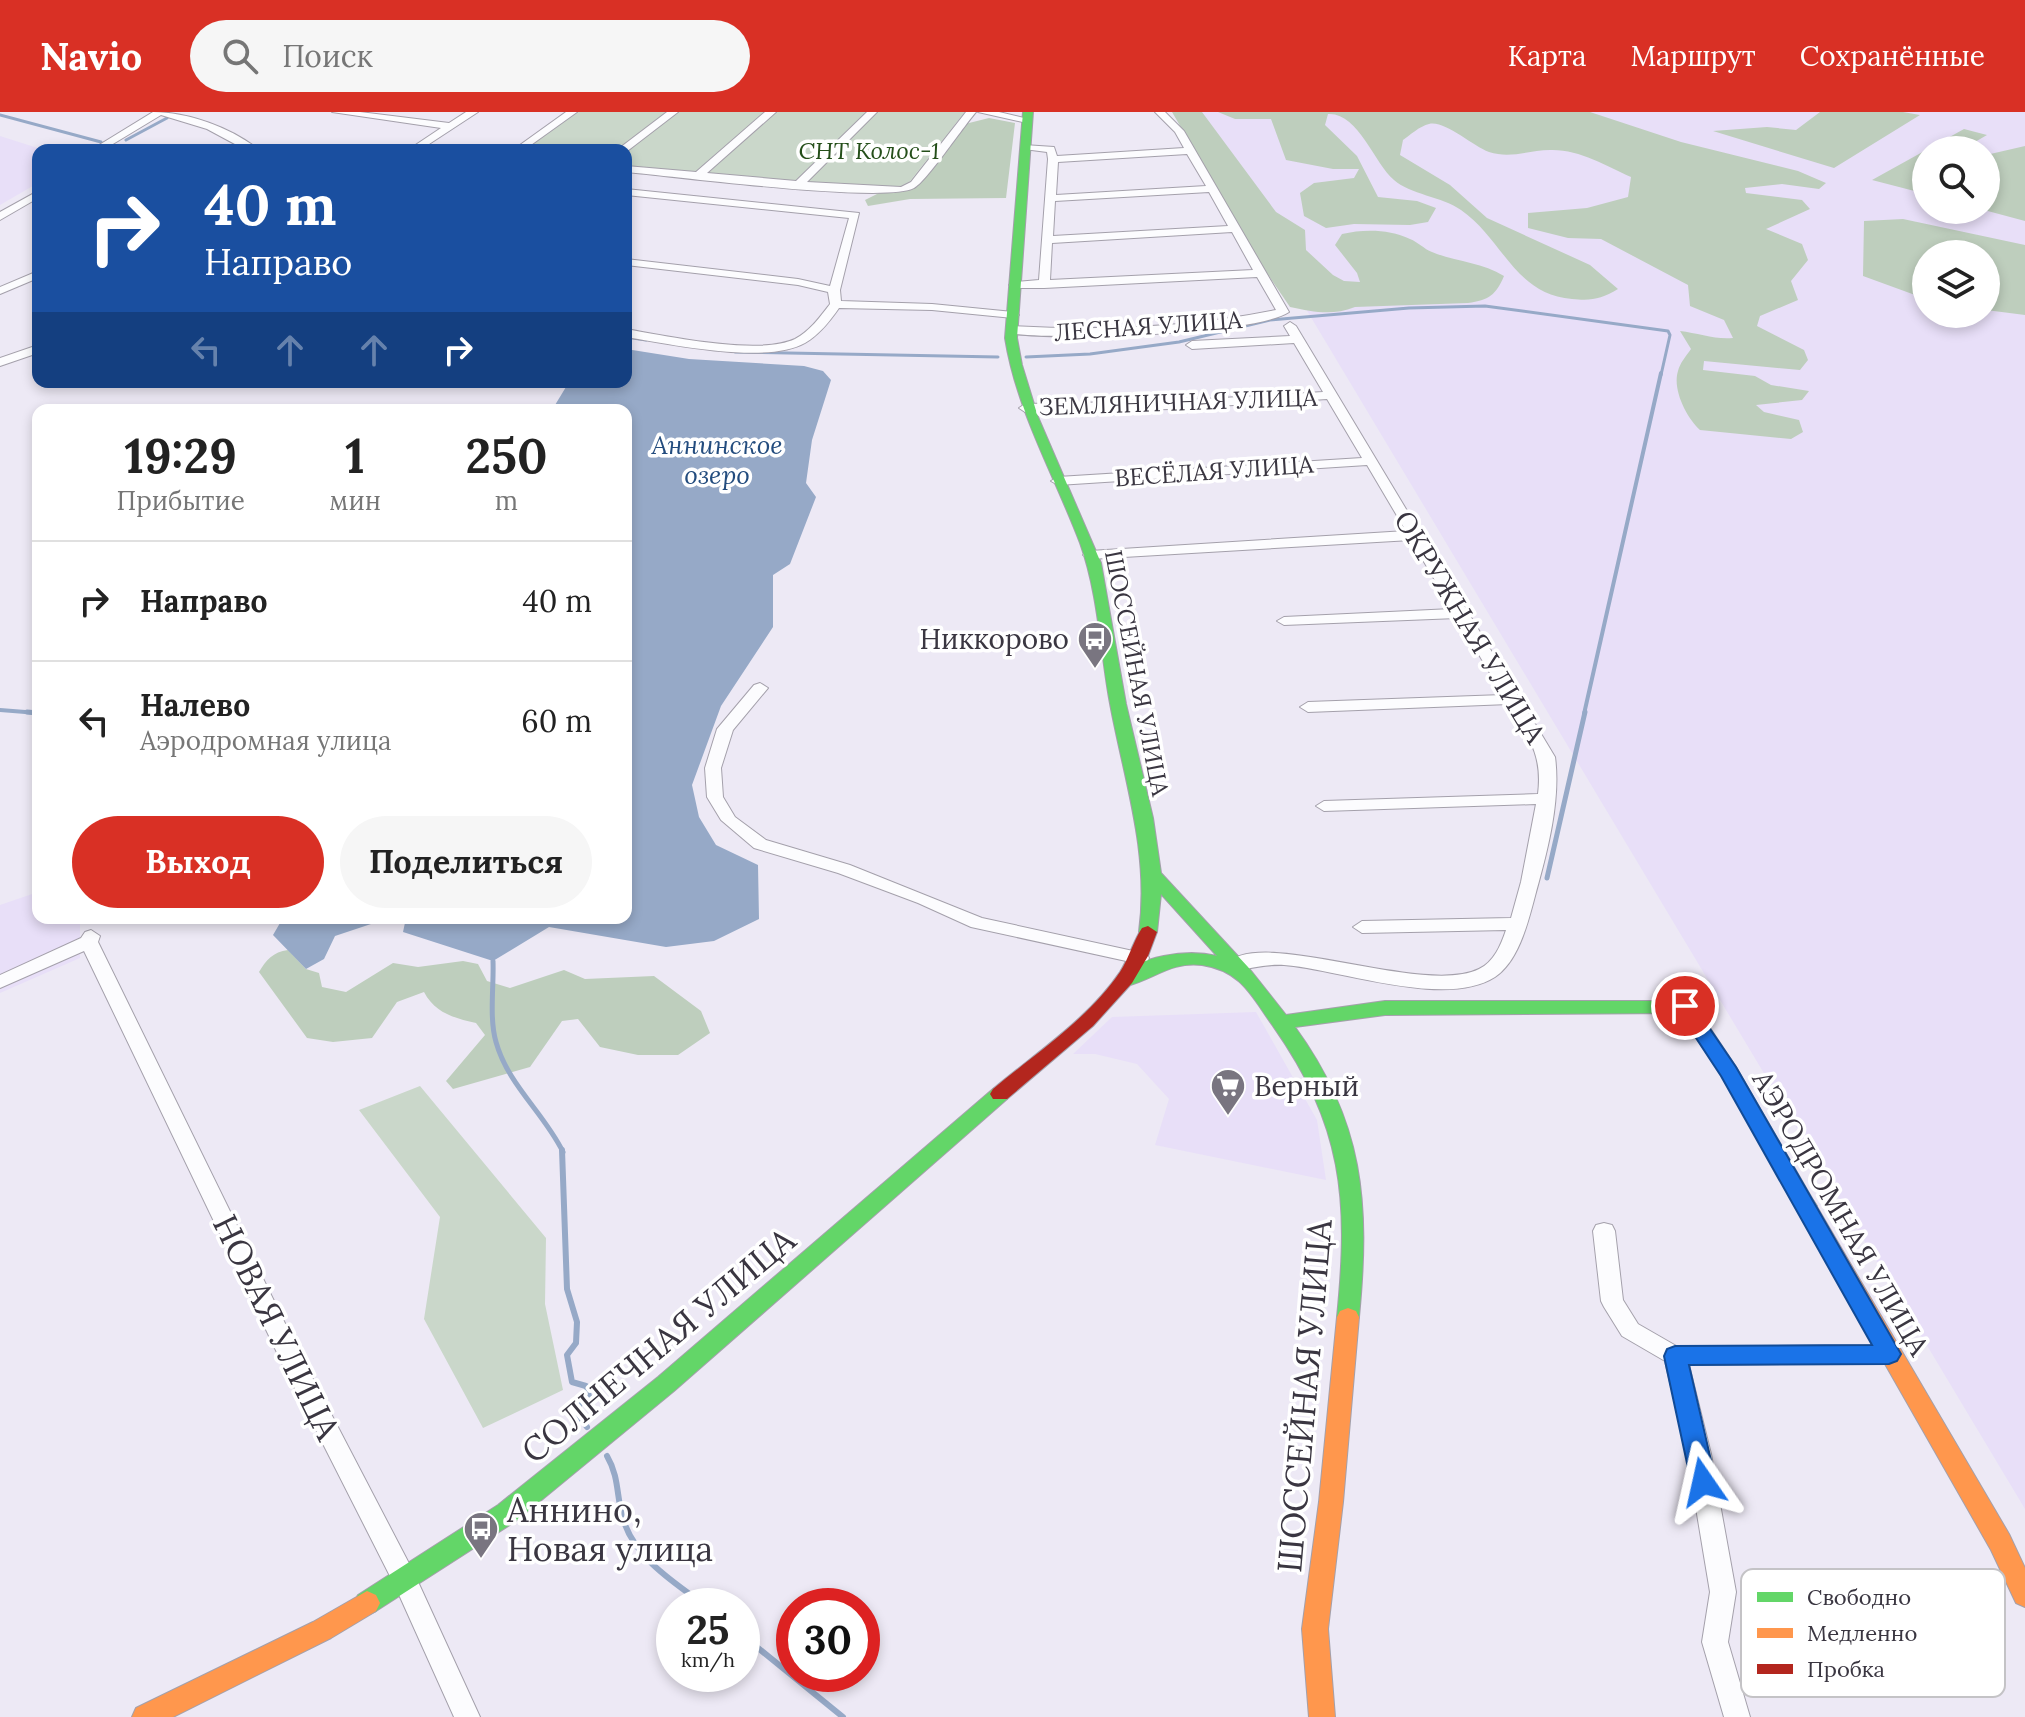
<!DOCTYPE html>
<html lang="ru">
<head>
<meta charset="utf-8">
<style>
  :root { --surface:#fff; --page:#f6f6f6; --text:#222; --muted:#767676; --line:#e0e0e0; --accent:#d93025 }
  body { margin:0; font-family:Lora,serif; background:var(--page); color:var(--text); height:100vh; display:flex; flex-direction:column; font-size:30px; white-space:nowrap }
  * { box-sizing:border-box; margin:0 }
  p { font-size:26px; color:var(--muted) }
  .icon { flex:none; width:44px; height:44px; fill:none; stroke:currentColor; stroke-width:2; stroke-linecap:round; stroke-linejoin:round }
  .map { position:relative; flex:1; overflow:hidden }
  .panel { position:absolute; left:32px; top:292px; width:600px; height:520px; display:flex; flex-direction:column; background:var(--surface); border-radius:16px; box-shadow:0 4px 12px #0003 }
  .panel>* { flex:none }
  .guide { position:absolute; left:32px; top:32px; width:600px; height:244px; border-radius:16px; box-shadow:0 4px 12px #0003; background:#1a4fa0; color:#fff; overflow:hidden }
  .tools { position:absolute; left:1912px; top:24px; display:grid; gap:16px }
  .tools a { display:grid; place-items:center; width:88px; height:88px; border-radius:50%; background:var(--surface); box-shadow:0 4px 12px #0003; font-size:40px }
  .speed { position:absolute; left:656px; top:1476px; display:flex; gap:16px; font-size:40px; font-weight:700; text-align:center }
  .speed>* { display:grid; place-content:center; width:104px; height:104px; border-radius:50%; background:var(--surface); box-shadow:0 4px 12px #0003; line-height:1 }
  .speed small { font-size:20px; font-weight:400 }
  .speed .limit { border:12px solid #d22; background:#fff; color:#111 }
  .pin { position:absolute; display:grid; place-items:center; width:68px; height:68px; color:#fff; margin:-34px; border:4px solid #fff; border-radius:50%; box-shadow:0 2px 8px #0007 }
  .me { position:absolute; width:88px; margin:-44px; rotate:349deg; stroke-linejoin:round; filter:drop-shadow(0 0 6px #0008) }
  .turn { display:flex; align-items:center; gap:28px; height:168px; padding:0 40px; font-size:36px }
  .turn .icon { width:104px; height:104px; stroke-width:2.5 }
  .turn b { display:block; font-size:56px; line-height:68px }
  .lanes { display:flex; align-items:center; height:76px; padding:0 40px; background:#0003; justify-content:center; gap:40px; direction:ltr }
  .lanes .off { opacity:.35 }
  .eta { display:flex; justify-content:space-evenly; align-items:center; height:136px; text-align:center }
  .eta b { font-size:48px; font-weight:700; line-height:56px }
  .button { display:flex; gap:16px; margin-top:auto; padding:16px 40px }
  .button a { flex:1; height:92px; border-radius:48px; background:var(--accent); color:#fff; font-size:32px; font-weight:700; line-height:92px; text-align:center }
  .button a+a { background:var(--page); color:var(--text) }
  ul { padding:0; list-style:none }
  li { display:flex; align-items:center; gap:24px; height:120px; padding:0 40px; border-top:2px solid var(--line) }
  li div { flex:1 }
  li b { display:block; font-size:30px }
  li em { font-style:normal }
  header { display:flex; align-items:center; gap:48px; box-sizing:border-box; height:112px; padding:0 40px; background:var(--accent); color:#fff }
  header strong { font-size:38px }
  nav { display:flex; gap:44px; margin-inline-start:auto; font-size:28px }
  .search { width:560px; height:72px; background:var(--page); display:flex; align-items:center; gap:20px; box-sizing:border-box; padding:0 28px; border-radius:44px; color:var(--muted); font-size:30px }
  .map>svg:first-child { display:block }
  .built { fill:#e8dff8; fill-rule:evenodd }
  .green { fill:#cad7ca }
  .forest { fill:#becebd }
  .water { fill:#96a9c7 }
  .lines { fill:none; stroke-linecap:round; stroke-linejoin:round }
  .stream-far3 { stroke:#96a9c7; stroke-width:3 }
  .stream-far2 { stroke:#96a9c7; stroke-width:4 }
  .stream-far1 { stroke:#96a9c7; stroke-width:5 }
  .stream { stroke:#96a9c7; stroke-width:6 }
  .street-casing { stroke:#a4a0ab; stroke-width:2 }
  .fast-casing { stroke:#a4a0ab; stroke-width:2 }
  .slow-casing { stroke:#a4a0ab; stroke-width:2 }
  .jam-casing { stroke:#a4a0ab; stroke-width:2 }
  .street { fill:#fcfcfe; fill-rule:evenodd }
  .fast { fill:#63d668; fill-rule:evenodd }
  .slow { fill:#ff974d; fill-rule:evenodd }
  .jam { fill:#b3261e; fill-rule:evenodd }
  .route { fill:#1a73e8; stroke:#114b97; stroke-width:2 }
  .labels { text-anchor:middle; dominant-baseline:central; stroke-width:7; stroke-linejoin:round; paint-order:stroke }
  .far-park-label { font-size:24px; font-style:italic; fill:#254f1a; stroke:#fff }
  .far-street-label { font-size:24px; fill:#3a3641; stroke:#fff }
  .far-water-label { font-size:26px; font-style:italic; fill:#234c7e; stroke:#fff }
  .street-label { font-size:28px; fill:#3a3641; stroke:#fff }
  .poi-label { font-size:28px; fill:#3a3641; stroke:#fff; text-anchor:end }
  .near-street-label { font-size:34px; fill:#3a3641; stroke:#fff }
  .near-poi-label { font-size:34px; fill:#3a3641; stroke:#fff; text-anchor:start }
  .key { fill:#fff; stroke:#c4c3c6; stroke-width:2 }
  .key-label { font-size:22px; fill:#3a3641 }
</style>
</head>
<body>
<header>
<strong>Navio</strong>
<div class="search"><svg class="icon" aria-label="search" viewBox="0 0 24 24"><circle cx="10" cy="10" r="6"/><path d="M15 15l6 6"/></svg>Поиск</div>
<nav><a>Карта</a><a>Маршрут</a><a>Сохранённые</a></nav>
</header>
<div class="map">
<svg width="2025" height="1605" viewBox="0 0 2025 1605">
  <rect width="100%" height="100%" fill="#ede9f5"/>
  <path class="built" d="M1191 0H2025V1397L1309 202ZM1926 38H1986V98H1926ZM1926 142H1986V202H1926Z
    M0 24 44 38H38V71L0 93Z
    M38 780V806H80V846L0 881V793Z
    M1256 900 1317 1008 1326 1068 1155 1033 1169 987 1137 952 1095 942H1073L1112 905Z"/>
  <path class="green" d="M576 0H965L906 74 885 78 626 55V38H522Z
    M420 974 546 1126 545 1192 563 1278 483 1316 424 1207 440 1105 359 998Z"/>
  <path class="forest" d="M1172 0H1202L1276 100 1305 118 1306 138 1333 163 1344 169 1360 170 1357 161 1335 133 1342 122C1364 117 1389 117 1410 127 1418 130 1424 137 1432 140 1456 150 1482 150 1504 164 1496 183 1489 188 1468 191L1355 195C1332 204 1314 200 1290 195L1258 148Z
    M1218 0H1590L1681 30 1798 59 1826 71 1819 77 1782 72 1745 76 1746 81 1802 88 1810 97 1766 117 1802 132 1808 148 1791 169 1798 188 1760 204 1757 214 1804 238 1808 248 1800 258 1704 249 1703 258 1755 264 1771 273 1809 279 1802 288 1756 293 1764 300 1799 308 1803 320 1791 327 1700 318C1687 306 1672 278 1678 259 1680 251 1686 244 1691 237L1680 219C1698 221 1716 228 1733 226L1724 208 1690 194 1688 173 1601 127 1568 126 1528 116V101L1587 96 1628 85 1631 65C1606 54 1579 37 1550 38 1529 38 1511 47 1489 40 1472 34 1445 8 1429 12 1420 14 1410 23 1403 28L1400 43 1450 73 1487 106 1590 153 1618 177C1601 187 1592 189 1572 187 1514 182 1503 127 1461 98 1443 85 1409 82 1394 68 1374 51 1358 0 1328 2L1325 13 1357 44 1378 85 1417 89 1436 96 1428 110 1410 113 1354 112 1326 116 1304 104 1300 81 1314 71 1354 66 1359 57H1333L1286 48 1271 7H1235Z
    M1820 0H1903L1920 3 1834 56 1713 19 1767 15 1796 18Z
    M989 6 1015 11 1006 86 910 87 868 94 865 88 885 78 907 73 953 15Z
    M1964 17 1987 23 1961 38H1926V82L1872 68Z
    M2025 34V109L1984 98 1986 43Z
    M1903 107 2025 133V203L1986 198V142H1926V187L1863 164 1864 109Z
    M288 838 306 857 319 861 322 875 346 880 393 851 418 855 463 849 478 852 487 869 510 876 564 858 585 867 654 864 701 899 710 921 678 943H638L600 935 578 907 562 909 530 955 453 977 446 969 485 923 476 911C454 906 435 901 424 880L397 890 372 926 333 930 307 926 259 860C266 848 273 840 288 838Z"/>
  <path class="water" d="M626 237 689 247 804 254 823 259 831 268 812 328 806 371 816 385 790 452 773 463V515L721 594 692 673 699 705 716 733 758 753 759 807 714 829 666 835 549 815 493 849 403 820 406 806H626V298H552L569 270H626Z
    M269 806H376L371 812 335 824 324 847 306 857 273 823 280 811Z"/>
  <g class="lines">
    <path class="stream-far3" d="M0 3 101 30
      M126 28 167 6
      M111 33 126 38
      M626 225 646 228
      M735 240 998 245
      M1026 245 1090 242 1179 230 1270 208 1409 196 1485 194 1668 219 1670 223 1661 263"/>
    <path class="stream-far2" d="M0 598 38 601
      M1584 602 1661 261"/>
    <path class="stream-far1" d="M27 600 38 601
      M1547 766 1585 600
      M493 849C494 874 489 906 496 930 508 973 544 1001 563 1040"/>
    <path class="stream" d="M562 1038 567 1177 577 1210 576 1231 567 1243 572 1270 586 1274 589 1284 580 1291 577 1301 587 1315
      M607 1344C620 1366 616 1387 624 1410 637 1448 675 1471 706 1494
      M742 1523 843 1605"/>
    <defs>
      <path id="street" d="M153 0C188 0 232 16 259 38H246L207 17 161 3 103 38H91Z
        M332 0H360L449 11 466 0H478L420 38H408L441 16Z
        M566 0H577L524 38H513Z
        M667 0H678L626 40 617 38Z
        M765 0H776L707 61 796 69 867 0H877L807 70 901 75 911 70 966 0H976C963 15 926 70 914 76 886 92 672 64 626 60V54L696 60Z
        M978 0H999L1032 8 1027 11Z
        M1155 0H1165L1184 19 1289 200C1255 223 1053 229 1008 221L1006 218 1012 214C1101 219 1189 216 1276 198L1257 165 1044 176H1015L1009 173 1015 170 1039 168 1048 47 1047 40 1024 37V33L1054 35 1057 44 1184 36 1175 20ZM1187 42 1206 74 1056 83 1058 50ZM1209 80 1228 114 1053 124 1055 89ZM1232 120 1253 158 1050 168 1052 131Z
        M626 77 859 101 840 178 841 189 932 192 1013 200 1019 203 1013 206 932 198 839 196C830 209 819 223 805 231 766 253 670 232 626 225V217C666 224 759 244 795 227 810 219 820 205 830 192L828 180 798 173 626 153V147L798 167 830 174 849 106 626 83Z
        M38 79V86L0 108V100Z
        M38 159V166L0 182V175Z
        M1290 210 1296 214 1555 645C1561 689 1547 741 1535 784 1528 810 1519 849 1495 865 1446 897 1338 857 1284 853 1267 852 1251 856 1235 859L1226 853C1257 813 1423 885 1479 857 1494 850 1501 833 1506 818L1362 821 1353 815 1362 809 1511 806 1521 770 1536 692 1324 699 1316 694 1324 689 1538 682C1543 642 1528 625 1509 592L1308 600 1300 595 1308 590 1503 583 1457 506 1284 513 1277 509 1284 505 1452 497 1411 428 1090 447 1083 443 1090 439 1406 419 1367 353 1058 373 1051 369 1058 365 1362 346 1327 287 1172 297 1025 300 1019 296 1025 292 1172 289 1323 280 1294 231 1192 237 1186 233 1192 229 1290 224 1284 214Z
        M38 233V241L0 254V246Z
        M760 571 768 576 733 618 721 656 723 685 735 705 766 728 850 753 982 806 1147 842 1149 846 1147 850 1140 852 971 815 918 791 838 761 754 736 721 708 707 685 705 656 717 617 754 573Z
        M91 818 100 824 98 830 302 1246 414 1461 480 1605H454L396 1476 282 1251 84 839 0 876V863L81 826 85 820Z
        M1604 1111 1612 1113 1615 1119 1623 1188 1638 1212 1678 1235 1889 1233 1897 1235 1900 1242 1897 1249 1889 1251 1689 1253 1711 1342 1736 1480 1728 1530 1750 1605H1724L1702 1530 1710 1480 1687 1342 1665 1249 1622 1224 1604 1195 1601 1189 1593 1119 1596 1113Z"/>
      <path id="fast" d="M1023 0H1033L1017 226 1022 253 1038 305 1101 451 1126 592 1153 706 1161 761 1248 855 1286 903 1385 889H1692L1736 955 1813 1088 1817 1094 1813 1100 1806 1102 1799 1100 1722 964 1680 901 1385 903 1295 915C1364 1010 1370 1091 1359 1205L1356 1211 1348 1214 1340 1211 1337 1205C1349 1086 1343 1014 1273 914 1252 885 1242 859 1202 853 1172 849 1154 867 1127 874L1118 868C1137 843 1188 837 1217 844L1161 782 1157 820 1148 826 1139 820C1150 739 1123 665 1109 586 1100 535 1098 481 1080 431 1054 362 1017 300 1005 226Z
        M1000 975 1007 977 1010 982 1007 987 674 1279 516 1409 376 1499 367 1503 358 1499 354 1491 358 1483 498 1393 658 1265 993 977Z"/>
      <path id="slow" d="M1806 1086 1813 1088 2009 1422 2025 1456V1495L2016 1491 1991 1438 1795 1094 1799 1088Z
        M1348 1196 1356 1199 1359 1205 1343 1390 1328 1517 1335 1605H1309L1302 1517 1319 1390 1337 1205 1340 1199Z
        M367 1479 376 1483 380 1491 376 1499 331 1526 173 1605H132L136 1596 313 1510Z"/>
      <path id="jam" d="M1148 814 1157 820 1148 844 1132 871 1093 914 1007 987H993L990 982 993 977C1036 941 1088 907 1120 860 1129 846 1133 830 1142 816Z"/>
    </defs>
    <use href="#street" class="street-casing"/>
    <use href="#fast" class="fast-casing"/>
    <use href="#slow" class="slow-casing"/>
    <use href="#jam" class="jam-casing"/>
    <use href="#street" class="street"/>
    <use href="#fast" class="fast"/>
    <use href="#slow" class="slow"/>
    <use href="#jam" class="jam"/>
  </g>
  <path class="route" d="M1685 887 1691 889 1736 955 1901 1242 1897 1249 1889 1252 1689 1253 1716 1370 1712 1377 1703 1380 1695 1377 1691 1370 1664 1244 1667 1237 1675 1234 1872 1233 1721 964 1675 894Z"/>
  <defs>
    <symbol id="bus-pin" viewBox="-11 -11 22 30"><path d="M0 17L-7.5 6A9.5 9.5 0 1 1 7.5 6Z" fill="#797580" stroke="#fff"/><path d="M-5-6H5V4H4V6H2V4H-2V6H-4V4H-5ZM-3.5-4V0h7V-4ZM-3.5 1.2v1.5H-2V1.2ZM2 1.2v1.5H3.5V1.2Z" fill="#fff"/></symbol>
    <symbol id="supermarket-pin" viewBox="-11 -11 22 30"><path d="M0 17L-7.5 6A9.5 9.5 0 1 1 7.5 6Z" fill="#797580" stroke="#fff"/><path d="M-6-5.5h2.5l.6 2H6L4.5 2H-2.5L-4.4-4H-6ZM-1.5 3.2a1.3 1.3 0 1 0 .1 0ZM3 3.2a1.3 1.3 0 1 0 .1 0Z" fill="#fff"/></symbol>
  </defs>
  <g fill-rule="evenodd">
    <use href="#bus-pin" x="1075" y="507" width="40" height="54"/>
    <use href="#supermarket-pin" x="1208" y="954" width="40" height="54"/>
    <use href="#bus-pin" x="461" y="1397" width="40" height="54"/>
  </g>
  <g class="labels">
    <g class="far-park-label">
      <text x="869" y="38">СНТ Колос-1</text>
    </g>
    <g class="far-street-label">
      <text transform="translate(1148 214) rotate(-4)">ЛЕСНАЯ УЛИЦА</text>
      <text transform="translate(1178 290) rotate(-2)">ЗЕМЛЯНИЧНАЯ УЛИЦА</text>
      <text transform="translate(1214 359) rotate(-4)">ВЕСЁЛАЯ УЛИЦА</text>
      <text transform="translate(1137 561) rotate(79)">ШОССЕЙНАЯ УЛИЦА</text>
    </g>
    <g class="far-water-label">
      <text x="717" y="332">Аннинское<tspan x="717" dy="30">озеро</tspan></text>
    </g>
    <g class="street-label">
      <text transform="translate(1470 515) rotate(59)">ОКРУЖНАЯ УЛИЦА</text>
      <text transform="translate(1841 1101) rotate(60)">АЭРОДРОМНАЯ УЛИЦА</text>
    </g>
    <g class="poi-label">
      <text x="1069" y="527">Никкорово</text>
      <text x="1254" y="974" text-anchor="start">Верный</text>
    </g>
    <g class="near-street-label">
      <text transform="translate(277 1215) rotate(64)">НОВАЯ УЛИЦА</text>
      <text transform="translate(658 1233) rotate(-40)">СОЛНЕЧНАЯ УЛИЦА</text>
      <text transform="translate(1304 1284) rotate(-85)">ШОССЕЙНАЯ УЛИЦА</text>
    </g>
    <g class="near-poi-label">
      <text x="507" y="1397">Аннино,<tspan x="507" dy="39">Новая улица</tspan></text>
    </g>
  </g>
  <rect x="1741" y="1457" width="264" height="128" rx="12" class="key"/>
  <rect x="1757" y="1480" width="36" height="10" fill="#63d668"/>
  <rect x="1757" y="1516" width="36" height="10" fill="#ff974d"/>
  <rect x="1757" y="1552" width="36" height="10" fill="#b3261e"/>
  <g class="key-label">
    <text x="1807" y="1493">Свободно</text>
    <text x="1807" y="1529">Медленно</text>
    <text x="1807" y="1565">Пробка</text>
  </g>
</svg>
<div class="tools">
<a><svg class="icon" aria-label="search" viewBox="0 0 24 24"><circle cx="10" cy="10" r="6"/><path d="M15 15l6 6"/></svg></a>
<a><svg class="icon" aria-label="layers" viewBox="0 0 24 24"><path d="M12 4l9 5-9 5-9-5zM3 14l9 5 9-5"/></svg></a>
</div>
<div class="speed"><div>25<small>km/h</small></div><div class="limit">30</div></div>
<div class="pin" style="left:1685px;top:894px;background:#d93025"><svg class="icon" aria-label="arrive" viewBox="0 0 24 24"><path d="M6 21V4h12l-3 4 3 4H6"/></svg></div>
<svg class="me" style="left:1703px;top:1370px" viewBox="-20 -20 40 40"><path d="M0-17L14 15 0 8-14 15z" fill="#1a73e8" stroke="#fff" stroke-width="4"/></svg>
<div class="guide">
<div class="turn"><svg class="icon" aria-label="right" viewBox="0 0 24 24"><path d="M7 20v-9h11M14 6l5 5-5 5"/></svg><div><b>40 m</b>Направо</div></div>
<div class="lanes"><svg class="icon off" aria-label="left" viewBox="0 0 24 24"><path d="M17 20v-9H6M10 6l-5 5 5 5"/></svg><svg class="icon off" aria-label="ahead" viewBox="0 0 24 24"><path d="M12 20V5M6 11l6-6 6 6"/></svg><svg class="icon off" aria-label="ahead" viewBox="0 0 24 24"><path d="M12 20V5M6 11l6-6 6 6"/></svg><svg class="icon" aria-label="right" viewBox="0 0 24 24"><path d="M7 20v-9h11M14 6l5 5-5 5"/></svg></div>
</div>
<section class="panel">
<div class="eta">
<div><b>19:29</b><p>Прибытие</p></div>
<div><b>1</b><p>мин</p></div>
<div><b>250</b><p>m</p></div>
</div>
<ul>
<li><svg class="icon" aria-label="right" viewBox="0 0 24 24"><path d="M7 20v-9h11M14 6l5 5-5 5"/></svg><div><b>Направо</b></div><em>40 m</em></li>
<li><svg class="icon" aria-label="left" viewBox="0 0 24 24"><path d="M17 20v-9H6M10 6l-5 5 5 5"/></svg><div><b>Налево</b><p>Аэродромная улица</p></div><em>60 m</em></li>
</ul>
<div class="button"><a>Выход</a><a>Поделиться</a></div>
</section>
</div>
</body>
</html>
